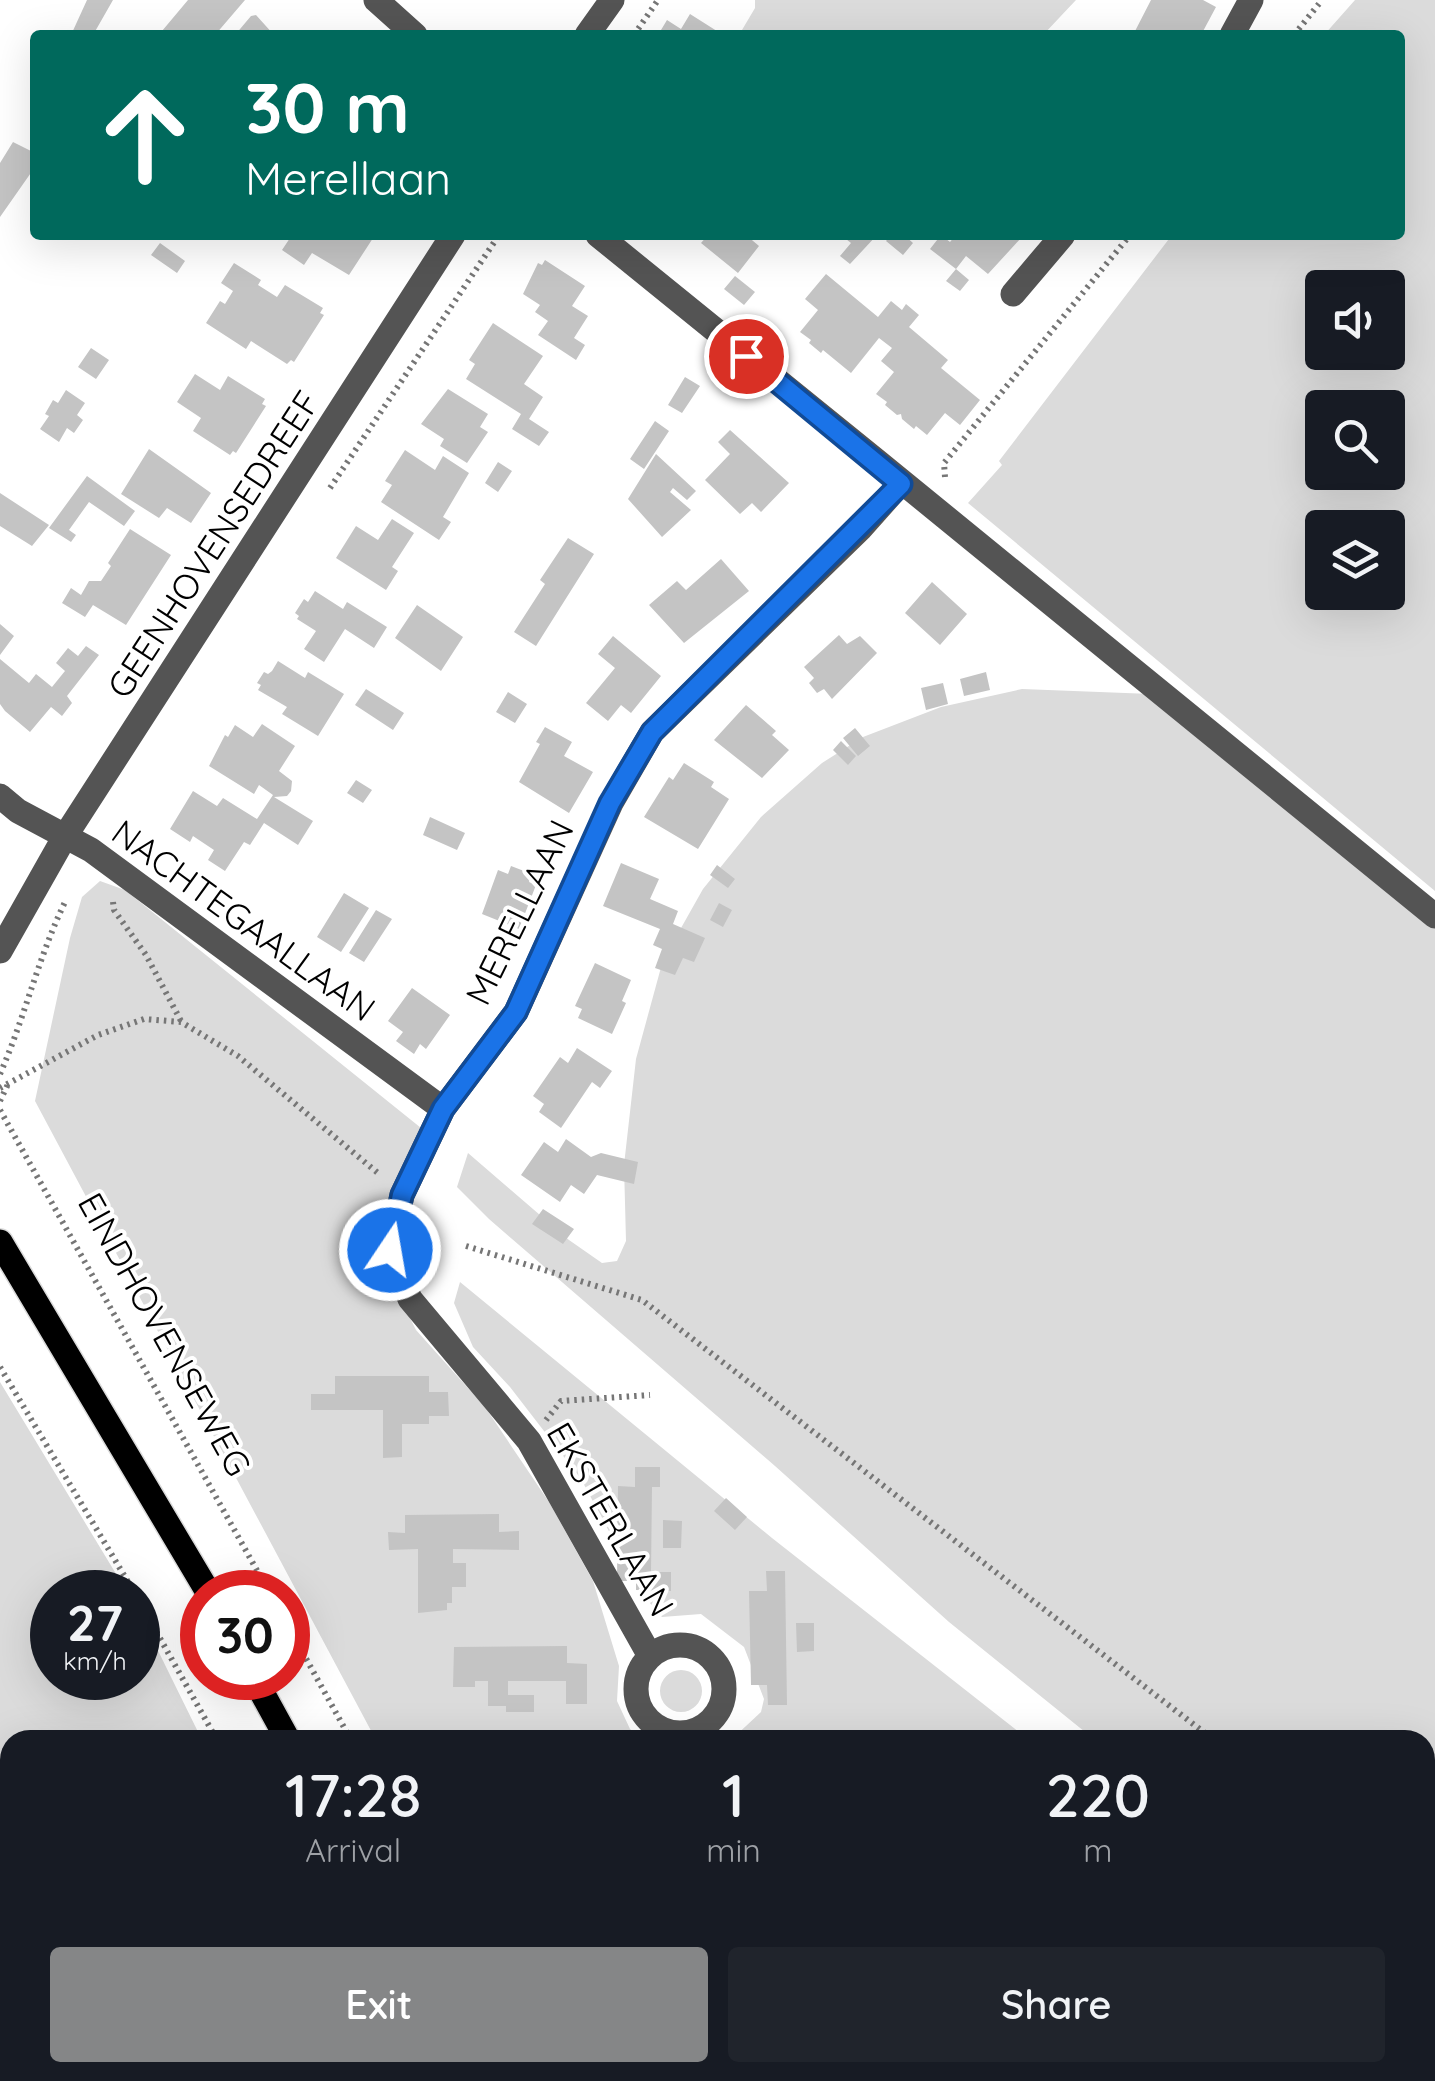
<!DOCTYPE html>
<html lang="en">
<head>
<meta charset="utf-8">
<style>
  :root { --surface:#171b24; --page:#20242c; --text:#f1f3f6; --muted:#9ea1a6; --accent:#858687 }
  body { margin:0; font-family:Quicksand,sans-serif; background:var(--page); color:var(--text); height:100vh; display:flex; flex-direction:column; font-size:38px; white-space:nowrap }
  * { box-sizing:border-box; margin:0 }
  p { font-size:32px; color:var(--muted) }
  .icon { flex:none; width:55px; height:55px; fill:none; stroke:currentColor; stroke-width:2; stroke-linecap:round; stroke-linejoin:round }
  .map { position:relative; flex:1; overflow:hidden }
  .panel { position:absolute; left:0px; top:1730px; width:1435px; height:352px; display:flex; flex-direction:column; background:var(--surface); border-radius:30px 30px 0 0; box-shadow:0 10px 40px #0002 }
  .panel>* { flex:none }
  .guide { position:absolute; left:30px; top:30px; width:1375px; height:210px; border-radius:10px; box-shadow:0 10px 40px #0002; background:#00695c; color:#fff; overflow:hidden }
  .controls { position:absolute; left:1305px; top:270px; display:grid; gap:20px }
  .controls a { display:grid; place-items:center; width:100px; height:100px; border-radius:10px; background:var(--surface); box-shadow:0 10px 40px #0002; font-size:50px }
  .speed { position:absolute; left:30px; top:1570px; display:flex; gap:20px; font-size:50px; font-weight:700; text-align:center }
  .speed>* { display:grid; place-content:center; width:130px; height:130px; border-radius:50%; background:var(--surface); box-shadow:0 10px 40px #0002; line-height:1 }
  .speed small { font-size:25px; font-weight:400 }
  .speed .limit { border:15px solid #d22; background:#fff; color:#111 }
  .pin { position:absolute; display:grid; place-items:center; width:85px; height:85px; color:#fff; margin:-42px; border:5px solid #fff; border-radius:50%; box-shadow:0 2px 10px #0007 }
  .me { position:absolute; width:110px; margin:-55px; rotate:12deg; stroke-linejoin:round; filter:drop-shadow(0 0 8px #0008) }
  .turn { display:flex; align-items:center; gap:35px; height:210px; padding:0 50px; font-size:45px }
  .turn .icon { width:130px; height:130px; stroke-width:2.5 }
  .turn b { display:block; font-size:70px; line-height:85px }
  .eta { display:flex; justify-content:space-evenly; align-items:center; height:170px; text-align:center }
  .eta b { font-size:60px; font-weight:600; line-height:70px }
  .button { display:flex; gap:20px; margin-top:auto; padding:20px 50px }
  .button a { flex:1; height:115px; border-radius:10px; background:var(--accent); color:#fff; font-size:40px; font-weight:600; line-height:115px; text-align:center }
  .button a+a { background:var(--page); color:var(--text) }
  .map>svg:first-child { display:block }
  .green { fill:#dbdbdb; fill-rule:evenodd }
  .building { fill:#c4c4c4 }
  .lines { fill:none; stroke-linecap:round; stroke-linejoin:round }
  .major-casing { stroke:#dbdbdb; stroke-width:28 }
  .path { stroke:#767676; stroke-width:6; stroke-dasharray:2.5 5; stroke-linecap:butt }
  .minor { stroke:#545454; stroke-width:25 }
  .major { stroke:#000; stroke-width:25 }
  .route-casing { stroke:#114b97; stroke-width:25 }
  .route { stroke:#1a73e8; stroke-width:18 }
  .labels { text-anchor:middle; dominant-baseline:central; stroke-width:8; stroke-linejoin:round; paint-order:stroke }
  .street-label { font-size:35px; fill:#000; stroke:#fff }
</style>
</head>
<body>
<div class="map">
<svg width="1435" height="2081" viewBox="0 0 1435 2081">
  <rect width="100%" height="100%" fill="#fff"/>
  <path class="green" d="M755 0H1076L1043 35H748L742 30 755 8Z
    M1355 0H1435V891L968 503 1002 465 999 461 1172 235H1400V35H1324ZM1322 288H1388V352H1322ZM1322 408H1388V472H1322ZM1322 528H1388V592H1322Z
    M1022 689 1151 694 1435 925V2010L1425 2002V1740H1095L949 1622 775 1466 489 1219 457 1187 468 1153 569 1240 602 1263 617 1261 626 1241 624 1165 636 1059 663 960 703 889 761 817 822 763 863 737 941 707Z
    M100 881 125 890 431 1136 384 1266 416 1330 485 1407 549 1502 593 1581 619 1666 617 1701 630 1729 643 1740H376L35 1101 70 938 82 897Z
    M460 1282 772 1538 1029 1740H731L761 1712 764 1699 744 1647 701 1614 662 1617 643 1595 581 1479 510 1387 473 1347 454 1303Z
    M0 1382 127 1592H52V1678H138V1610L202 1740H10V2072L204 2073 188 2081H0Z
    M660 1691a21 21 0 1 1 42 0a21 21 0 1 1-42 0Z
    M1425 2050 1435 2059V2081H1017L1026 2072H1425Z"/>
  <path class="building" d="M87 0H113L93 35H71Z
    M188 0H245L215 35H167L162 31Z
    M1151 0H1203L1216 7 1201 35H1133Z
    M690 14 720 33 718 35H669L661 30 667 20 681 29Z
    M256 15 274 35H235L251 16Z
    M13 142 35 153V167L0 217V163Z
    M292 235H375L349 275 312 253 304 265 282 250Z
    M708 235H746L759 246 738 273 701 243Z
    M841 235H877L850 264 840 256 851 243Z
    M891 235H904L913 243 903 255 886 241Z
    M941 235 950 242 956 235H1017L1021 238 988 274 966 256 956 269 930 249Z
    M160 243 185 261 177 273 151 255Z
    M545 260 585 286 572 306 588 316 574 338 585 345 576 360 538 335 548 321 535 312 540 305 523 294 538 263 542 265Z
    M234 263 261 280 258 285 277 297 285 285 323 308 320 313 324 315 294 362 291 360 287 364 251 341 246 349 206 323 220 301 225 304 233 291 221 283Z
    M956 269 969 280 960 291 946 281Z
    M826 274 878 317 891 301 902 310 906 304 919 315 909 327 948 360 941 368 980 400 960 425 945 413 927 435 916 426 914 429 902 419 901 414 897 415 885 405 887 402 876 394 894 372 881 361 892 348 879 338 851 373 823 350 821 353 809 343 811 340 800 332 818 310 805 299Z
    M735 276 755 292 744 305 724 289Z
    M493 323 543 356 524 384 543 397 529 419 549 432 539 446 512 429 521 414 466 379 475 364 469 360Z
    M91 348 109 360 96 379 78 367Z
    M195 374 220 390 228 376 265 399 262 404 266 406 236 453 233 451 230 455 193 431 201 418 177 402Z
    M685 377 700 386 682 413 668 405Z
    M448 389 488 414 480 427 488 432 467 463 440 446 444 439 421 424Z
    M66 390 85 403 77 415 83 420 74 433 67 428 59 442 40 429 49 416 45 414 53 400 58 403Z
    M655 421 669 431 644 469 630 459Z
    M730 430 789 483 761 512 752 503 740 514 705 480 730 454 718 442Z
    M149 449 211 493 191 523 167 508 159 518 121 494Z
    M405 450 435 470 443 456 469 473 443 517 451 522 439 540 381 502 392 485 385 481Z
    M656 454 696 491 687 500 673 488 670 492 691 510 662 537 628 499Z
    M498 462 512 471 498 492 485 483Z
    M87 476 135 511 124 526 89 502 69 530 76 535 71 542 49 528Z
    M0 493 49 525 32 546 0 526Z
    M392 519 414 533 392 567 398 571 386 590 336 558 356 526 378 540Z
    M130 529 171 555 126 625 93 605 85 617 62 603 71 588 81 595 89 581H101L111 566 108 563Z
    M568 538 594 554 536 646 514 632 545 584 540 580Z
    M721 559 749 591 684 643 649 605 677 581 686 590Z
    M932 582 967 614 940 645 905 613Z
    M315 591 343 609 347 602 387 627 374 648 345 629 324 662 304 649 316 631 297 619 299 616 295 613 304 599 308 602Z
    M417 605 463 637 441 671 395 638Z
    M0 624 14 636 0 655Z
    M839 635 847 644 860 636 877 653 832 699 824 689 817 693 809 683 814 678 804 667Z
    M613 636 661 676 631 713 621 705 608 721 586 703 615 668 598 654Z
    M86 646 99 655 67 696 72 703 62 716 51 707 30 732 5 711 0 704V659L29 683 36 674 52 687 65 671 56 663 68 648 78 656Z
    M278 661 305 678 308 672 344 694 318 736 282 714 287 707 258 690 261 685 257 683 264 672 268 674 272 671Z
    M986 672 990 690 964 696 960 679Z
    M943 683 948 704 926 710 921 688Z
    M366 689 404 713 393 730 355 705Z
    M508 692 527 704 515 723 496 712Z
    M746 705 776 731 772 735 789 750 762 778 714 740Z
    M262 724 295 746 279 771 292 781 291 791 287 796 274 797 313 821 298 845 264 823 250 845 244 842 225 871 208 860 214 850 193 836 190 842 170 829 193 791 217 806 223 798 257 819 273 795 259 785 254 794 209 766 225 735 228 737 235 725 253 737Z
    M545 727 572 742 564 756 593 772 569 813 519 782 540 744 536 742Z
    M855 728 870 746 858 756 843 738Z
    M841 741 856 756 848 765 833 750Z
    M684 763 714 782 711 787 729 799 698 849 644 817 669 777 673 780Z
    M356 780 372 790 363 803 347 793Z
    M430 817 465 833 457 850 423 835Z
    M621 863 659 879 650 899 678 911 673 924 705 938 694 962 683 958 675 975 655 968 662 949 653 945 660 929 603 906Z
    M717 865 735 879 728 888 710 875Z
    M511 866 532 874 529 882 536 885 519 929 482 914 498 870 508 874Z
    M344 893 369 908 341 952 317 937Z
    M719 903 732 910 723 927 710 920Z
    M376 910 392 919 364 962 349 953Z
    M595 963 631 980 622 1001 626 1003 612 1034 578 1018 582 1009 575 1006Z
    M412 988 450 1015 426 1049 420 1044 414 1054 396 1041 403 1032 388 1021Z
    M577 1048 612 1071 600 1088 592 1082 561 1128 539 1112 544 1104 533 1096 560 1057 568 1063Z
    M566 1139 591 1157 601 1153 638 1162 634 1184 597 1175 584 1194 571 1185 560 1202 521 1175 544 1142 558 1152Z
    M543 1209 574 1229 563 1244 532 1224Z
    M335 1376H429V1392H448L449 1416H429V1424H402V1457L383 1458V1410H311V1394H335Z
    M635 1467H660V1487H652L651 1572H671V1591L636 1590V1581H617L618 1486 635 1487Z
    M726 1498 747 1517 735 1530 714 1511Z
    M499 1514V1532L519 1531V1550L453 1549V1563H466V1587H452V1603H447V1610L418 1613V1549L389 1550 388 1532 405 1533V1515Z
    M663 1520 682 1521 681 1548H663Z
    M766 1571H785L787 1705H768L767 1685H751L749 1591H767Z
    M796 1623H814V1651L797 1652Z
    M567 1646V1663L587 1664V1704H566V1681H508V1695H534V1712H506V1706H488V1681H475V1687H453L454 1647Z
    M785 2072H821L823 2081H771L786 2076Z
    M884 2072H901L902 2081H861V2075Z"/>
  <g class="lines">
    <defs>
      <path id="major" d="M0 1242 208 1592
        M254 1678 288 1740
        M472 2072 476 2081"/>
    </defs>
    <use href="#major" class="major-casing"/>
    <path class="path" d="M634 35 658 0
      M1294 35 1322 0
      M945 477 944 463 1130 235
      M330 488 499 235
      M113 902 114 910 146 955 181 1021
      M0 1074C25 1017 38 958 65 902
      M0 1088 98 1035 144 1019 181 1022 238 1056 379 1174
      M0 1101 8 1084
      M0 1110 269 1592
      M466 1246 642 1300 1214 1740
      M0 1367 134 1592
      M546 1420 561 1401 650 1395
      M138 1599 217 1740
      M288 1626 351 1740
      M1425 1902 1435 1909
      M337 2072 339 2081
      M536 2072 541 2081
      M1288 2072 1291 2081
      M217 2081 233 2072"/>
    <path class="minor" d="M376 0 415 35
      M587 35 612 0
      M1232 35 1251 0
      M598 235C877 462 1157 687 1435 916
      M1013 294 1063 235
      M0 796 18 811 91 850 443 1109
      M0 951 64 838 453 235
      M636 1689a44 44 0 1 1 88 0a44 44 0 1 1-88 0Z
      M650 1656 529 1441 410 1299 391 1250 402 1195 443 1109 516 1012 611 803 652 732 861 528 901 483
      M405 2072V2081"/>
    <use href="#major" class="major"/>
  </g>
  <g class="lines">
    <defs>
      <path id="route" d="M390 1250 402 1195 443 1109 516 1012 610 803 652 732 901 484 746 356"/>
    </defs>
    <use href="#route" class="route-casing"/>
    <use href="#route" class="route"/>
  </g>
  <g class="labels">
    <g class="street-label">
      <text transform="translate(213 544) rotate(-57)">GEENHOVENSEDREEF</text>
      <text transform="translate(519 912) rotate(-64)">MERELLAAN</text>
      <text transform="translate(244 920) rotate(36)">NACHTEGAALLAAN</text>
      <text transform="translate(165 1334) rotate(61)">EINDHOVENSEWEG</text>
      <text transform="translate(611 1519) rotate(60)">EKSTERLAAN</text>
    </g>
  </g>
</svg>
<div class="controls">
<a><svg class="icon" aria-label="sound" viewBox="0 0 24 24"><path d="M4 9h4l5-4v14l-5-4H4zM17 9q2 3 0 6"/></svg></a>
<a><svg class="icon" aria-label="search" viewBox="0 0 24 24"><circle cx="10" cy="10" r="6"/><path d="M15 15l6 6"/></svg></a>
<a><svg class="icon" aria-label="layers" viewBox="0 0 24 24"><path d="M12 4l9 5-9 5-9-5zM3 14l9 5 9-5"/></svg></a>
</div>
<div class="speed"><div>27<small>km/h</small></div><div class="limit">30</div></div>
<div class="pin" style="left:746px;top:356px;background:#d93025"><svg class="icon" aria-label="arrive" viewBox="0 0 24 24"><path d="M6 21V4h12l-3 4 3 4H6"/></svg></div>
<svg class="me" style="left:390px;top:1250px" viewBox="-20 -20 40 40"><circle r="17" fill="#1a73e8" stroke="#fff" stroke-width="3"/><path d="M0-11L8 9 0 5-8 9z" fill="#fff"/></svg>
<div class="guide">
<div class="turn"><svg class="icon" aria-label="ahead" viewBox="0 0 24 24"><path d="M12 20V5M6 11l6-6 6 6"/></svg><div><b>30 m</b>Merellaan</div></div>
</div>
<section class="panel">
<div class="eta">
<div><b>17:28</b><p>Arrival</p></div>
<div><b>1</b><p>min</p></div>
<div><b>220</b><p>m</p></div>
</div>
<div class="button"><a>Exit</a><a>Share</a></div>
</section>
</div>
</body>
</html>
